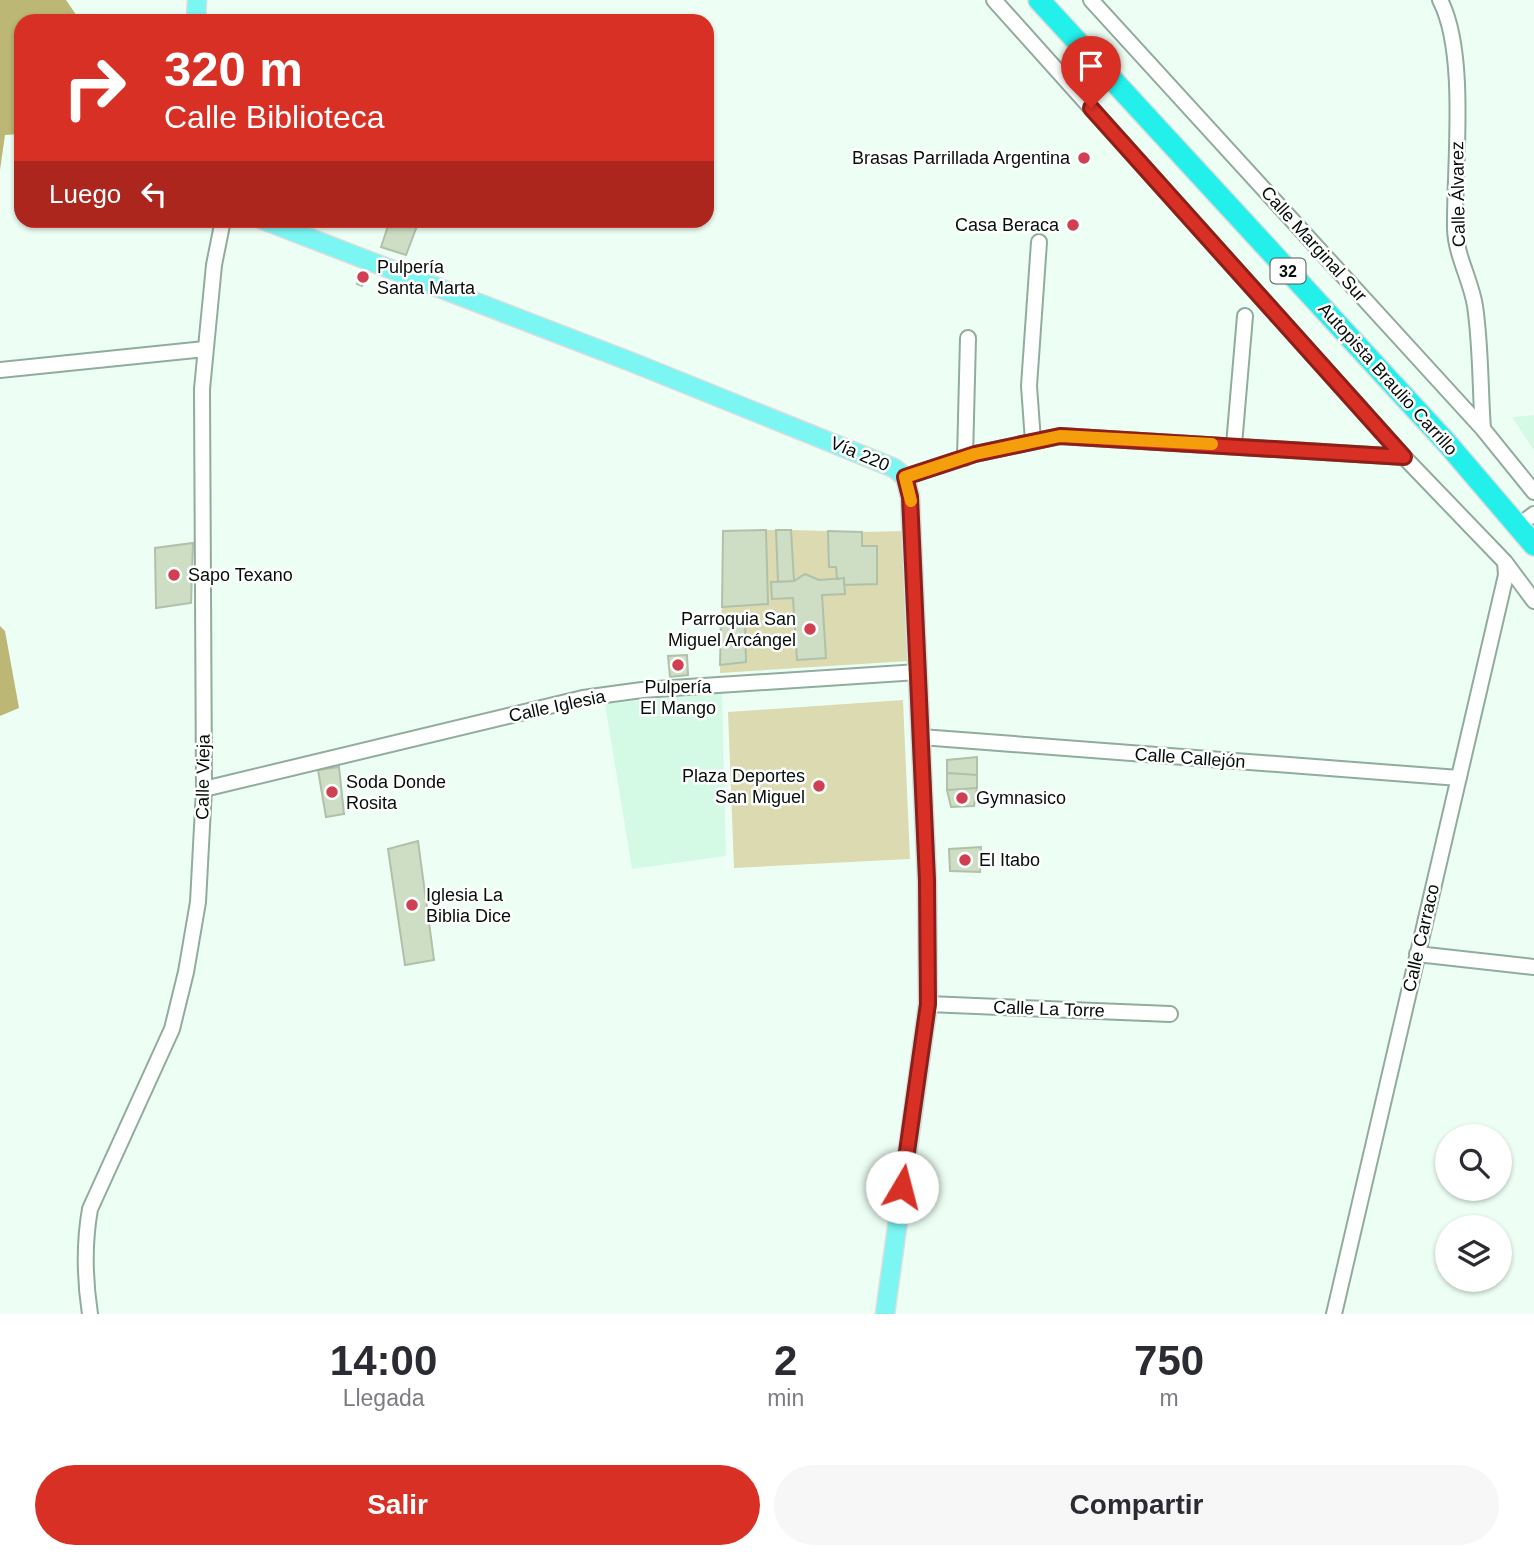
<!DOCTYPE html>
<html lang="es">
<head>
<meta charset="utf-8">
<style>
  :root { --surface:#fff; --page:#f7f7f7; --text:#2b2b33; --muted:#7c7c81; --accent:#d93025 }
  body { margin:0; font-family:Helvetica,sans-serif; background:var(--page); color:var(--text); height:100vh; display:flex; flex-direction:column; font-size:26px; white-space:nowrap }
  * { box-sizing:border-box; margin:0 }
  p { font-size:23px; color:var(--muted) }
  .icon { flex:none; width:38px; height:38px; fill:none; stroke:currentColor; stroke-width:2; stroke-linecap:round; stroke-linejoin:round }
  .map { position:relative; height:1314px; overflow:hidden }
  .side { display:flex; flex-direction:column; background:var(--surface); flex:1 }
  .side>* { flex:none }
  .hud { position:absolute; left:14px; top:14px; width:700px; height:214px; border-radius:21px; box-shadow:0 2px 5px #0004; background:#d93025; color:#fff; overflow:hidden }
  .controls { position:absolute; left:1435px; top:1124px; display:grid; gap:14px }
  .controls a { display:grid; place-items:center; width:77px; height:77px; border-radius:50%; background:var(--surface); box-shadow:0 2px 5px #0004; font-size:35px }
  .pin { position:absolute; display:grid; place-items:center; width:60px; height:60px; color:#fff; margin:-72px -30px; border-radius:50% 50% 50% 0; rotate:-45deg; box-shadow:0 0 7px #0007 }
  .pin .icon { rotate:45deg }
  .me { position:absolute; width:77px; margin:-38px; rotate:8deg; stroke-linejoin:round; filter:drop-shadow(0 0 5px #0008) }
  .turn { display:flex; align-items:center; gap:24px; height:147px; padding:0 35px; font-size:32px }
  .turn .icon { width:91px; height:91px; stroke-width:2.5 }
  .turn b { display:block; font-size:49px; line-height:60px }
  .then { display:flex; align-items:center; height:66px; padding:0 35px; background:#0003; gap:14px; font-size:26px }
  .eta { display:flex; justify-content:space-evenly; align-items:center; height:119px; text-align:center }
  .eta b { font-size:42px; font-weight:700; line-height:49px }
  .button { display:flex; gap:14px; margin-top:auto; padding:14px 35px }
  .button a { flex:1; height:80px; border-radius:42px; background:var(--accent); color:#fff; font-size:28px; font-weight:700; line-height:80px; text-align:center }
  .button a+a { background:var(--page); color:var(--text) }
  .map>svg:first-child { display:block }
  .built { fill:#d4fae6 }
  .green { fill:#dcdab1 }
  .forest { fill:#bcb774 }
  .building { fill:#cedec5; stroke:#b1c0a8; stroke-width:2 }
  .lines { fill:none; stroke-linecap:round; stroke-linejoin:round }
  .minor-casing { stroke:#90ac9d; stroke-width:18 }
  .major-casing { stroke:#dcdddd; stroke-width:21 }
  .highway-casing { stroke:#dcdddd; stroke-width:24 }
  .minor { stroke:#fff; stroke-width:14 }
  .major { stroke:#7bf6f3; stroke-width:18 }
  .highway { stroke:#23f0eb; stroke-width:21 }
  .route-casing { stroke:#8d1f18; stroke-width:18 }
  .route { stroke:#d93025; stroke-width:12 }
  .slow { stroke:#f59e0b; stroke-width:12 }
  .poi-dot { fill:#d03f52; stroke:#fff; stroke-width:2.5 }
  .labels { text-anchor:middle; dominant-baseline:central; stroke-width:5; stroke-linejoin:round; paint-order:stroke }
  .shield { fill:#fff; stroke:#505653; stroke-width:2 }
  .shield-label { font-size:16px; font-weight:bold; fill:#050e09 }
  .poi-label { font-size:18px; fill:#050e09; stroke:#fff; text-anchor:start }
  .street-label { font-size:18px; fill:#050e09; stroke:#fff }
</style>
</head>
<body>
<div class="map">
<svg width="1534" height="1314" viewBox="0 0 1534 1314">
  <rect width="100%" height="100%" fill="#edfff5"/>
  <path class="built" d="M1534 415V451L1512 417Z
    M722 691 726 856 632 869 605 704Z"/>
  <path class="green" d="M766 530H776L778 582 772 599 793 598 797 660 826 658 822 595 844 594V585L877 584V547L862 546V532L905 531 909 661 720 673V665L746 662 745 616H721L722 607 768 604Z
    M791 530 828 531 829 566 836 567 837 579 819 580 805 574 794 581Z
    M903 700 910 859 734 868 728 712Z"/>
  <path class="forest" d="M0 0H66L79 19 21 21V134L5 135 0 170Z
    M0 626 5 631 19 708 0 716Z"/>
  <path class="building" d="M390 220H403L417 226 406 255 381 247Z
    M362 268 370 270 362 286 357 284Z
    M766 530 768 604 722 607 723 531Z
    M776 530H791L794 581 778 582Z
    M828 531 862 532V546H877V584L844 585V578L837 579 836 567H829Z
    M193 543 191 603 156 608 155 548Z
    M805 574 819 580 844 578 845 594 822 595 826 658 797 660 793 598 772 599 771 582 794 581Z
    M721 616H745L746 662 720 665Z
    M687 655 688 675 670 677 668 656Z
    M977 757V775L947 773V760Z
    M339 767 344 814 326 817 318 770Z
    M947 773 977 775V788L947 790Z
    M977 788 974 806 951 807 947 790Z
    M418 841 434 960 405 965 388 849Z
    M981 847 980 872 950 871 949 849Z"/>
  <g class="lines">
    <defs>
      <path id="minor" d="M994 0 1404 457 1505 562 1534 601
        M1091 0 1483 429 1534 492
        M1440 0C1468 53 1454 168 1455 229 1456 256 1471 280 1475 306 1481 346 1480 389 1483 429
        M0 370 205 349
        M1033 441 1029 386 1039 242
        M1234 445 1245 316
        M965 458 968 338
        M905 477 975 454 1060 436 1404 457
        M1518 526 1534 514
        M921 737 1459 778
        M204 789 583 698 642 690 918 672
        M1417 954 1534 967
        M928 1004 1170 1014
        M902 1187 923 1191
        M90 1314C85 1281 84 1243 90 1209L172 1029 186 972 198 902 204 789 202 389 214 265 223 220
        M1334 1314 1506 575 1505 562"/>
      <path id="major" d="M196 21 197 0
        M263 220 634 363 894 468 905 477 910 497 927 881 928 1004 885 1314"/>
      <path id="highway" d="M1039 0 1446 442 1534 545"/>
    </defs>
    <use href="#minor" class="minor-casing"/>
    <use href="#major" class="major-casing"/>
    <use href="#highway" class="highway-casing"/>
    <use href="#minor" class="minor"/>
    <use href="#major" class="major"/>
    <use href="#highway" class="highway"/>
  </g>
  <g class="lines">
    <defs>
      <path id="route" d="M902 1187 928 1004 927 880 910 497 905 477 975 454 1060 436 1404 457 1091 108"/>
    </defs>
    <use href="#route" class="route-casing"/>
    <use href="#route" class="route"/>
    <path class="slow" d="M911 501 905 477 975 454 1060 436 1212 444"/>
  </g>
  <g class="poi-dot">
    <circle cx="1084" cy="158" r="7"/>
    <circle cx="1073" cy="225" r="7"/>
    <circle cx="363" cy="277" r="7"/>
    <circle cx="174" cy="575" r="7"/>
    <circle cx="810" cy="629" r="7"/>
    <circle cx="678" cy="665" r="7"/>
    <circle cx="819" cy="786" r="7"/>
    <circle cx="332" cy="792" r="7"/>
    <circle cx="962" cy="798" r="7"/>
    <circle cx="965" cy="860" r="7"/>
    <circle cx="412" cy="905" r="7"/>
  </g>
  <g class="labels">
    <rect class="shield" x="1270.5" y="258.5" width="35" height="25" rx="5"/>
    <g class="shield-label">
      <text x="1288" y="271">32</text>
    </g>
    <g class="poi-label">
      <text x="1070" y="158" text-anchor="end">Brasas Parrillada Argentina</text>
      <text x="1059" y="225" text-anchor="end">Casa Beraca</text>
      <text x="377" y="267">Pulpería<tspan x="377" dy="21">Santa Marta</tspan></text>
      <text x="188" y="575">Sapo Texano</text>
      <text x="796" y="619" text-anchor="end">Parroquia San<tspan x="796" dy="21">Miguel Arcángel</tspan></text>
      <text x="678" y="687" text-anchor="middle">Pulpería<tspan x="678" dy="21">El Mango</tspan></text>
      <text x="805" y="776" text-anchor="end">Plaza Deportes<tspan x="805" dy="21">San Miguel</tspan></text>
      <text x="346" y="782">Soda Donde<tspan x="346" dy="21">Rosita</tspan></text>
      <text x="976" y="798">Gymnasico</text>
      <text x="979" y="860">El Itabo</text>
      <text x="426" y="895">Iglesia La<tspan x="426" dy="21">Biblia Dice</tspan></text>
    </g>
    <g class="street-label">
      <text transform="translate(1458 194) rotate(-91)">Calle Álvarez</text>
      <text transform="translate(1314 244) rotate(48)">Calle Marginal Sur</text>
      <text transform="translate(1388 379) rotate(48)">Autopista Braulio Carrillo</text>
      <text transform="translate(860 454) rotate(23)">Vía 220</text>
      <text transform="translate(557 706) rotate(-12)">Calle Iglesia</text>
      <text transform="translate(1190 758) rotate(4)">Calle Callejón</text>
      <text transform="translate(203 777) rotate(-89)">Calle Vieja</text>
      <text transform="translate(1421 938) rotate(-77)">Calle Carraco</text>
      <text transform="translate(1049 1009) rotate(2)">Calle La Torre</text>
    </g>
  </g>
</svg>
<div class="controls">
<a><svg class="icon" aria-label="search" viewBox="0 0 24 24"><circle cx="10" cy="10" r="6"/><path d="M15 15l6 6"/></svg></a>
<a><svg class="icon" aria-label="layers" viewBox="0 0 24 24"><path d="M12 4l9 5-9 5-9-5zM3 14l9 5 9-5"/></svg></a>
</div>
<div class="pin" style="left:1091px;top:108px;background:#d93025"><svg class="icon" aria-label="arrive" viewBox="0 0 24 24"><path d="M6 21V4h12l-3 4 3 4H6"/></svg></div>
<svg class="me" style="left:902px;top:1187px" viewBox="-20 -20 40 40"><circle r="19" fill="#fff"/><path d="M0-13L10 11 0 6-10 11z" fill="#d93025"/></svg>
<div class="hud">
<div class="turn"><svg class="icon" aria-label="right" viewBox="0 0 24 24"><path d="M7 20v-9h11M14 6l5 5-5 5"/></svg><div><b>320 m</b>Calle Biblioteca</div></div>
<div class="then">Luego<svg class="icon" aria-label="left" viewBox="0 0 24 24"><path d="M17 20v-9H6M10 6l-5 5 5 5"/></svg></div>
</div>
</div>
<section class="side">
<div class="eta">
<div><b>14:00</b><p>Llegada</p></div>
<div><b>2</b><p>min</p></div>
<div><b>750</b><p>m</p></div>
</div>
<div class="button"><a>Salir</a><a>Compartir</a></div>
</section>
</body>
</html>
